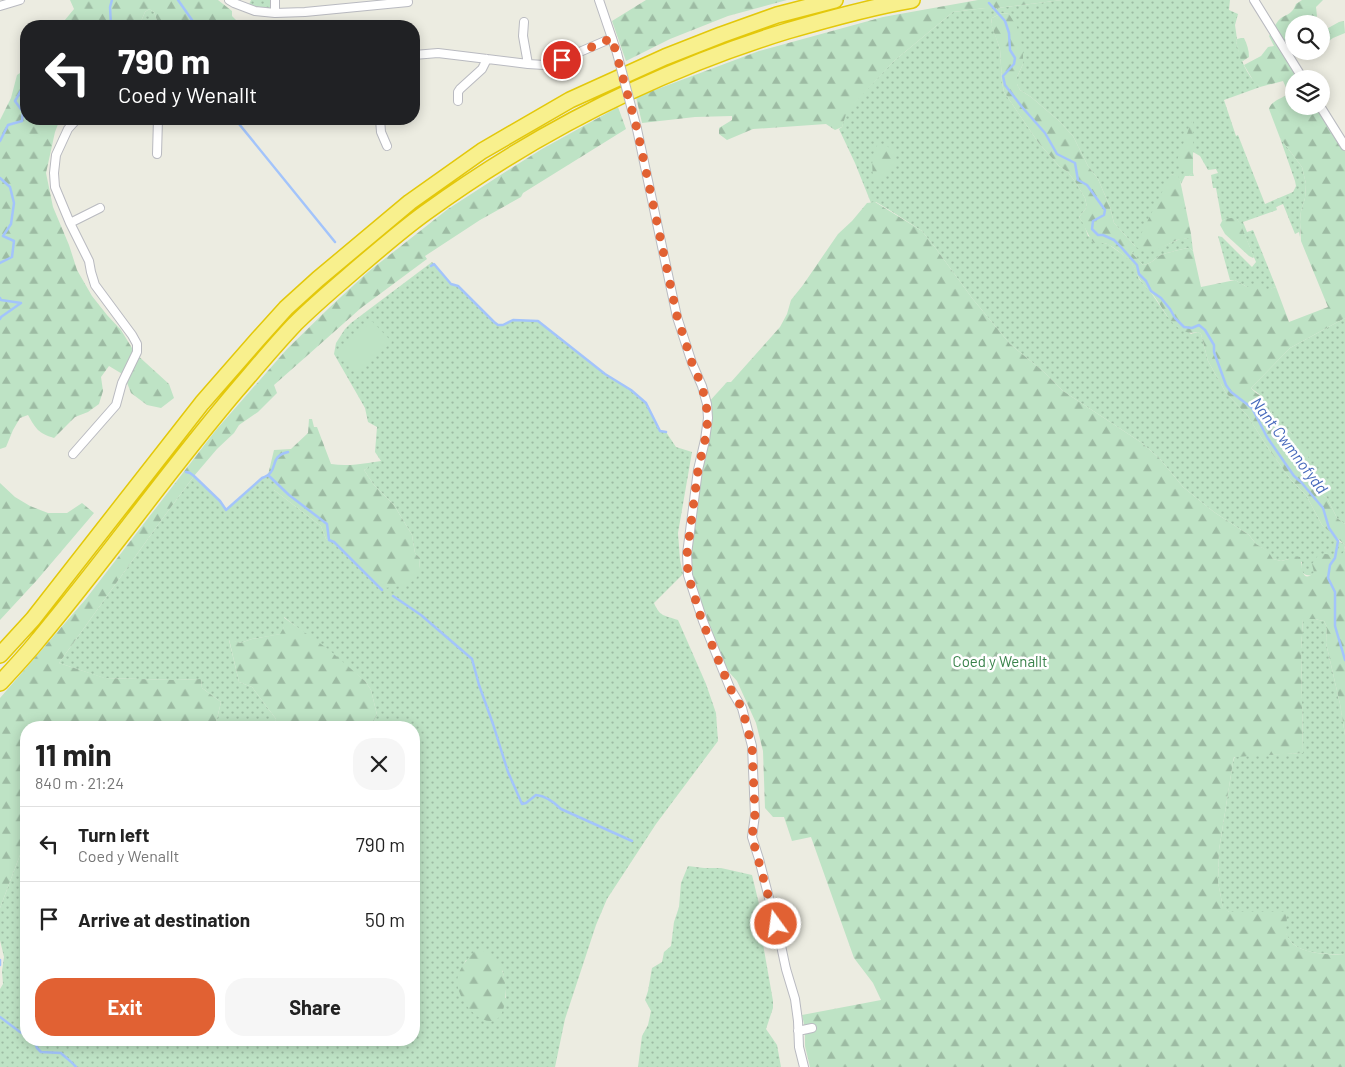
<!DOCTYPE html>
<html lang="en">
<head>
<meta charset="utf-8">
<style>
  :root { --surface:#fff; --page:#f6f6f6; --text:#222; --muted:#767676; --line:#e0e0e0; --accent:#e16133 }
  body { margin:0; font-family:Barlow,sans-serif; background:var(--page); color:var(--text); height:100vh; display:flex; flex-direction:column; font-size:19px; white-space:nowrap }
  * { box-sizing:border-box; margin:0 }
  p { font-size:16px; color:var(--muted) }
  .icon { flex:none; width:28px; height:28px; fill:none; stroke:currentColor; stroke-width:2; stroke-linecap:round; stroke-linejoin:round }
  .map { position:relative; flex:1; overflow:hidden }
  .details { position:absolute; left:20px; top:721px; width:400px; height:325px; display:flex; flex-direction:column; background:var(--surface); border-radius:20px; box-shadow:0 2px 12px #0003 }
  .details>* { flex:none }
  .top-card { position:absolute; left:20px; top:20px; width:400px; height:105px; border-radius:20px; box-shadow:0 2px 12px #0003; background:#202124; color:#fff; overflow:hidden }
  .fabs { position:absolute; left:1285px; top:15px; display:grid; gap:10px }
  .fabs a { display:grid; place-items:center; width:45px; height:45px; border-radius:50%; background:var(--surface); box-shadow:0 2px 12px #0003; font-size:25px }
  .pin { position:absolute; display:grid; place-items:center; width:42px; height:42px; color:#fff; margin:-21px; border:2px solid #fff; border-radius:50%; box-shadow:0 1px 5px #0007 }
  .me { position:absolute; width:55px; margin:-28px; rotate:346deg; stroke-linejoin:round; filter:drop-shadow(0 0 4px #0008) }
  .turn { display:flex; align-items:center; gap:18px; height:105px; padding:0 15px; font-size:22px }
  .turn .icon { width:65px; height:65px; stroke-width:2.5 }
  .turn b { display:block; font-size:35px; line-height:42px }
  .round { display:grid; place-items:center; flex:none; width:52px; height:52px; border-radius:20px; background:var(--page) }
  .headline { display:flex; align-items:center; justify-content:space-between; height:85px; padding:0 15px }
  h1 { font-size:30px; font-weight:700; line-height:38px }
  .primary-button { display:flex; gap:10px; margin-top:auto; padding:10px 15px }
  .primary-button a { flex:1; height:58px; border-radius:20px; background:var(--accent); color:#fff; font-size:20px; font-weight:700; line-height:58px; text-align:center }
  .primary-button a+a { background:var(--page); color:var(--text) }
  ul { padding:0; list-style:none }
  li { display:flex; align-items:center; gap:15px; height:75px; padding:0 15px; border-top:1px solid var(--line) }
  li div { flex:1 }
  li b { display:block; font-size:19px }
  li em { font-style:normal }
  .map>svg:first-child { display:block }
  .grass { fill:url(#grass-dots); fill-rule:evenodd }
  .forest { fill:url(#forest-firs) }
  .pitch { fill:#bee3c5 }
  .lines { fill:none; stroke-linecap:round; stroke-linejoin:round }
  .stream { stroke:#a3c4fb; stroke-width:2.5 }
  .minor-casing { stroke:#b9bac0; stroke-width:10 }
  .motorway-casing { stroke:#e3c80a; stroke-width:18 }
  .minor { stroke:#fff; stroke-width:8 }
  .motorway { stroke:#f8f08d; stroke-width:15 }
  .minor-bridge-casing { stroke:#b9bac0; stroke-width:10; stroke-linecap:butt }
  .minor-bridge { stroke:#fff; stroke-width:8 }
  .route { stroke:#e16133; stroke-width:9; stroke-dasharray:0 16.2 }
  .labels { text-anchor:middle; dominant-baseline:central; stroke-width:5; stroke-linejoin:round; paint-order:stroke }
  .park-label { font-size:15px; fill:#38824a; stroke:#fff }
  .water-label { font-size:16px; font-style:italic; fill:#476abc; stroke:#fff }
</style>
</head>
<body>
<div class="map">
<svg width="1345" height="1067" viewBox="0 0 1345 1067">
  <defs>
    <pattern id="grass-dots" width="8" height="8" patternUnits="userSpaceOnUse" patternTransform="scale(1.25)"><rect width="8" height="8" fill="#bee3c5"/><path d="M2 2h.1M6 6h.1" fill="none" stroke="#9dbba3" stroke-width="1.8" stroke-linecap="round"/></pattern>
    <pattern id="forest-firs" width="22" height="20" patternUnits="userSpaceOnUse" patternTransform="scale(1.25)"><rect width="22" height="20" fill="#bee3c5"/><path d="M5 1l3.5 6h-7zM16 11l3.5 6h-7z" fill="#9dbba3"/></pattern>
  </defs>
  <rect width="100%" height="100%" fill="#ecece1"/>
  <path class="grass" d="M251 0H275V13L247 9Z
    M1062 0H1230L1229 10 1238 14 1235 25 1237 39 1236 41C1240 58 1246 75 1260 87L1224 100 1236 136 1238 135 1265 204 1293 192 1296 186 1295 181 1280 138 1302 167 1306 184 1305 198 1301 211 1300 222V237L1299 232 1295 234 1283 204 1276 207 1277 210 1243 222 1247 232 1253 230 1276 287 1265 291 1256 287H1247L1235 280H1230L1218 236 1222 237 1252 267 1256 262 1240 224 1237 219H1225L1222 221 1216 188H1213L1211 175 1218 173 1216 169 1208 170 1200 156 1193 152 1192 120 1189 176 1193 173 1194 176H1185L1181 184C1180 178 1177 176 1171 174L1161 247 1180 239 1189 238 1191 234 1193 251 1190 248C1185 248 1166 253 1161 255 1154 259 1151 264 1143 265L1132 253 1135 246 1114 223 1110 207 1098 179 1088 166 1073 136 1058 120 1031 97 1020 90 1017 84V77L1023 64 1009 14 1002 13 992 18 991 23 1000 49 1002 82 1004 92 1038 142 1059 166 1068 172 1076 183 1085 198 1087 207 1079 217 1084 224 1088 236 1100 242 1108 244 1129 259 1134 267 1139 279 1152 294 1167 316 1191 334 1198 332 1201 334 1208 361 1226 393 1247 415 1268 448 1291 480 1306 495 1322 525 1334 535 1338 541 1344 544 1345 550 1343 554 1311 575C1302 577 1300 569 1302 562L1289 559 1281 561 1273 559 1267 551 1256 544 1249 535 1214 512 1199 500 1183 487 1160 459 1142 443 1063 391 1044 372 1010 344 972 298 934 246 922 231 891 211 876 202 871 203 855 163 839 129 842 127 846 111 894 61 953 12 985 8 994 10 997 8Z
    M149 9 154 12 159 26H139L145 12Z
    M432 262 451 284 458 286 494 322 498 325H503L513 320 538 321 605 374 631 390 646 403 660 431 666 432 676 447 692 452 678 533 680 560 683 574 654 603C660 617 664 615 678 620L706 684 716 713 718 741 656 824 607 899 596 925 565 1019 555 1067H0V989L3 984 2 971 4 957 0 940V908L23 847 26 823V1040H414V728L370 727 377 715 371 690 365 681 284 617V627L281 634 252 639 240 643 229 640 239 682 252 687 276 719 275 727H215L221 702 202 688 201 679 174 680 104 678 59 663 160 522 194 476 220 501 227 509 262 478 268 475 274 481V490L321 526 326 539 334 542 380 588 419 569 420 558 415 553 412 535 394 505 374 485 364 470 368 468V463L381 461 375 452 377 427 368 422 365 408 334 354 336 343 345 329 351 323ZM466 960 503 971 506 998 458 986V977Z
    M1345 318V524L1337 518 1327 498 1318 492 1310 481 1311 463 1291 433 1276 420 1263 397 1251 388 1290 348Z
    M1303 619H1314L1324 621 1327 627 1326 643 1340 704 1345 735V955C1327 953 1297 956 1287 936 1284 929 1285 919 1284 912H1229L1223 908 1218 882 1219 850 1233 762 1235 756 1303 753 1301 649Z
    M688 866 704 868H721L752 875 765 929 763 944 773 1001V1008L766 1029 777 1045 781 1067H638L642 1036 648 1025 651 1011 645 1000 648 991 652 968 662 962 664 952 671 946 674 922 679 907 681 883Z"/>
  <path class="forest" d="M70 0H218L232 11V16L242 26H159L154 12 149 9 145 12 139 26H60L74 9Z
    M646 0H787L728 16 670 39 626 61 612 21Z
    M978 0H1062L997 8 988 13 985 8 953 12 894 61 847 111 842 127 835 130 826 124 753 129 727 140 719 134V128L732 120V116L695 117 642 123 636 97 759 51 883 17Z
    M1302 0H1323L1316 7 1317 16 1312 24H1294V51H1296L1295 57 1292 61 1303 79H1294V106H1320L1345 146V318L1290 348 1251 388 1256 393 1263 397 1276 420 1291 433 1304 448 1311 463 1310 481 1318 492 1327 498 1337 518 1345 524V550L1344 544 1322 525 1306 495 1291 480 1268 448 1247 415 1226 393 1208 361 1201 334 1198 332C1175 337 1166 312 1154 296 1149 290 1143 285 1139 278 1136 274 1135 269 1132 264 1129 259 1114 247 1109 245 1104 242 1099 243 1094 243 1087 235 1085 225 1079 217L1087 207 1085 198 1076 183 1068 172 1059 166 1038 142 1004 92 1002 82 1000 49 991 24 992 18 1002 13 1009 14 1017 27 1023 49V64L1017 77V84L1020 90 1031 97 1058 120 1073 136 1088 166 1098 179 1110 207 1114 223 1135 246 1171 174 1178 176 1180 180 1191 234 1190 238C1185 239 1181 239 1177 240 1163 246 1150 257 1136 247L1132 253 1143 265C1151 264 1154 259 1161 255 1166 253 1185 248 1190 248L1193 251 1201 287 1235 280 1247 287 1263 285 1265 290 1276 287 1289 322 1328 307 1301 241 1300 222 1301 211 1305 198 1306 184 1302 167 1280 138 1269 109C1271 101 1282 98 1289 94L1283 81 1260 87 1254 82 1244 65 1261 56 1268 47 1274 46 1269 36C1272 32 1274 26 1278 21 1285 13 1291 17 1296 4Z
    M1344 21 1345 33 1333 38 1326 43 1321 45V32L1339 22Z
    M1241 38H1244C1247 44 1249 50 1249 57L1243 61 1241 60 1240 58 1236 41 1237 39Z
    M26 69V119H60L55 132 46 173 53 207 69 245 77 270 92 296 107 315 121 330 135 353 169 384 174 398 161 408 147 405 131 393 124 375 109 366 101 377 103 391 99 404 88 412 75 417 54 438C38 433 36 429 28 415L20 418 13 430 6 447 0 449V120L11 98 17 75Z
    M618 107 626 129 523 193 521 197 480 220 425 256 427 259 361 308 274 385 277 393 258 412 239 425 234 433 217 449 194 476 160 522 59 663 105 678 174 680 201 679 202 688 221 702 215 727 26 728V823L23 847 0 908V698L85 600 216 430 287 349 330 307 368 272 448 209 499 176 542 149Z
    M1193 118V173L1189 176 1176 163Z
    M884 144 894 151C896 167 892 174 878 181L873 177C872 166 871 155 877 145Z
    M875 202 922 231 934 246 972 298 1010 344 1044 372 1063 391 1142 443 1160 459 1183 487 1199 500 1214 512 1249 535 1256 544 1268 551 1273 559 1281 561 1289 559 1293 556 1300 557C1302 563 1301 586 1314 572L1312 564 1319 554C1328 552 1340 560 1345 550V735L1340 704 1326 643 1327 627 1324 621 1314 619H1303L1301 649 1303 753 1234 757 1233 762 1219 850 1218 882 1223 907 1229 912H1284C1290 919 1284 927 1287 935 1294 955 1328 954 1345 955V1067H810L805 1046V1028L802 1015 881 1000 873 983 854 958 811 837 792 841 784 817H773L765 808 763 751 756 723 737 681 719 661 688 575 707 404 727 382H731L780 327 787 314 791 300 803 285 838 234 852 221 867 203Z
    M1231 218 1237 219 1240 223 1254 257 1253 258 1249 256 1225 234 1220 225 1222 221 1225 219Z
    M309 419H312L314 427H317L331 464C343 466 355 465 368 463V468L364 470 374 485 394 505 412 535 415 553 420 558 419 569 421 570C415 587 395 587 380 588L334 542 326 539 321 526 274 490V481L268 475 274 450 291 449 308 433Z
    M0 483 15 497 30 506 48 513H67L82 503 94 513 37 580 0 620Z
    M283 617 328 649 365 681 371 690 377 715 370 727H275L276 719 252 687 239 682 229 639 240 643 252 639 280 634 284 627Z
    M475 951C478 951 481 950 483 951 491 954 498 964 502 970 507 981 509 1021 491 1021 474 1022 453 992 458 976 461 966 468 958 475 951Z"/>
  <path class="pitch" d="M372 321 392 342 357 374 338 352Z"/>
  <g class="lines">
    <path class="stream" d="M178 0 192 20 194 26
      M989 3 1005 21 1009 33 1010 50 1015 58 1014 64 1003 76 1005 85 1022 107 1045 133 1057 154 1075 163 1078 180 1087 185 1105 210 1104 215 1093 221 1092 229 1098 235H1103L1114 240 1121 247 1137 265 1139 274 1146 281 1151 291 1161 298 1170 309 1175 318 1184 327 1192 328 1199 325 1205 330 1214 345V352L1226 385 1231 392 1252 408 1267 437 1294 476 1301 482 1323 508 1329 528 1338 541 1335 558 1330 565 1328 578 1335 592V626L1345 660
      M111 26 110 7 112 0
      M235 119 335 242
      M0 141 8 125 22 121 23 112 15 101 26 82
      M0 178 10 187 14 203 11 224 3 236 14 241 12 257 0 263
      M431 266 434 264 451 284 458 286 494 322 498 325H503L513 320 538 321 605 374 631 390 646 403 660 431 666 432
      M0 298 1 300 21 303 1 317 0 319
      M186 472 190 473 194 476 220 501 226 510 262 478C281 471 267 457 288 452
      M268 475 289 495 327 524 329 540 334 542 382 590
      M393 596 421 615 472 659 479 685 493 724 508 772 522 804 526 803 536 795C546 796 554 802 561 809L632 841
      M0 960V965
      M0 1017 20 1032 26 1035
      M34 1040 37 1048 41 1052 61 1053C65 1057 74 1064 76 1067"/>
    <defs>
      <path id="minor" d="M229 0 234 3 255 11 275 13 305 12 408 2
        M599 0 617 53
        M1254 0 1303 79
        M0 6 20 0
        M275 13V0
        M524 22 523 36 528 64
        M414 55 438 53 528 64 544 65 561 60 612 38
        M458 101V92L460 89 482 69 487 59
        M1320 106 1345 146
        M131 119H150
        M183 119 189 120 196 119
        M380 119 381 132 387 146
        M637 129 677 317 692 363 702 386 707 404 708 418 705 440 698 470 690 531 687 554 688 575 703 621 730 688 742 708 752 746 755 815 752 837 759 859 780 941 786 969 795 999 798 1021 799 1047 804 1067
        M157 154 158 119
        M70 223 100 208
        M73 454 116 405 122 383 137 352V344L132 335 95 285 91 272 89 261 70 223 55 187 54 173 56 155 68 129 77 119
        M798 1031 812 1028"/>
      <path id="motorway" d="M0 655 33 619 202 403 258 339 286 308 318 279 410 202 482 151 570 100 665 57 721 35 777 15 835 0
        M0 683C13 669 27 654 39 639 107 558 168 471 237 390 256 368 275 345 295 324 316 303 339 284 361 265 382 247 403 229 425 213 535 133 657 71 787 31 828 19 870 7 912 0"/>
    </defs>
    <use href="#minor" class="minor-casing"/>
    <use href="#motorway" class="motorway-casing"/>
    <use href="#minor" class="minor"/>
    <use href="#motorway" class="motorway"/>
    <defs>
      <path id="minor-bridge" d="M617 53 637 129"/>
    </defs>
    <use href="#minor-bridge" class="minor-bridge-casing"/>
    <use href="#minor-bridge" class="minor-bridge"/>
  </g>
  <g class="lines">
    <path class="route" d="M562 60 612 38 637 129 677 316 692 363 702 386 706 404 708 418 705 440 698 470 687 554 688 575 702 621 730 688 742 708 752 746 755 814 752 837 776 924"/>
  </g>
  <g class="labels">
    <g class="park-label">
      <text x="1000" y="661">Coed y Wenallt</text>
    </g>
    <g class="water-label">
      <text transform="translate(1290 445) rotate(53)">Nant Cwmnofydd</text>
    </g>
  </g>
</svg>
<div class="fabs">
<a><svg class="icon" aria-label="search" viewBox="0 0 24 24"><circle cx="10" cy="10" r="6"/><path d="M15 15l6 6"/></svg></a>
<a><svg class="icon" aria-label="layers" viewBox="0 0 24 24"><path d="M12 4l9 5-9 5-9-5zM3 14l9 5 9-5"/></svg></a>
</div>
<div class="pin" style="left:562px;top:60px;background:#d93025"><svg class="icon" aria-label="arrive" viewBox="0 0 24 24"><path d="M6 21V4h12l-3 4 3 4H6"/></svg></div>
<svg class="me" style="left:776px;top:924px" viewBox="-20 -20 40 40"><circle r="17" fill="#e16133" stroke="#fff" stroke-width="3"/><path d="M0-11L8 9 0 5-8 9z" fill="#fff"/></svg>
<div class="top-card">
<div class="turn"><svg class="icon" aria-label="left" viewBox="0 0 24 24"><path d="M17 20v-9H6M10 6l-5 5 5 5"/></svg><div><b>790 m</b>Coed y Wenallt</div></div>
</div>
<section class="details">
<div class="headline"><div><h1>11 min</h1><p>840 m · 21:24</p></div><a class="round"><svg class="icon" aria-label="close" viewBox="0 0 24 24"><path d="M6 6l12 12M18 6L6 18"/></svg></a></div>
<ul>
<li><svg class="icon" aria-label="left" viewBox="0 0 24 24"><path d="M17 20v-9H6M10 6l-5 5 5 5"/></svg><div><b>Turn left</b><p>Coed y Wenallt</p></div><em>790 m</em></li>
<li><svg class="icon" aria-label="arrive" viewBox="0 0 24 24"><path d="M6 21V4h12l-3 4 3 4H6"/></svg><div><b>Arrive at destination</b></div><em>50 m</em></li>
</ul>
<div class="primary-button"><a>Exit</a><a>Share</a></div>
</section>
</div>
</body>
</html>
